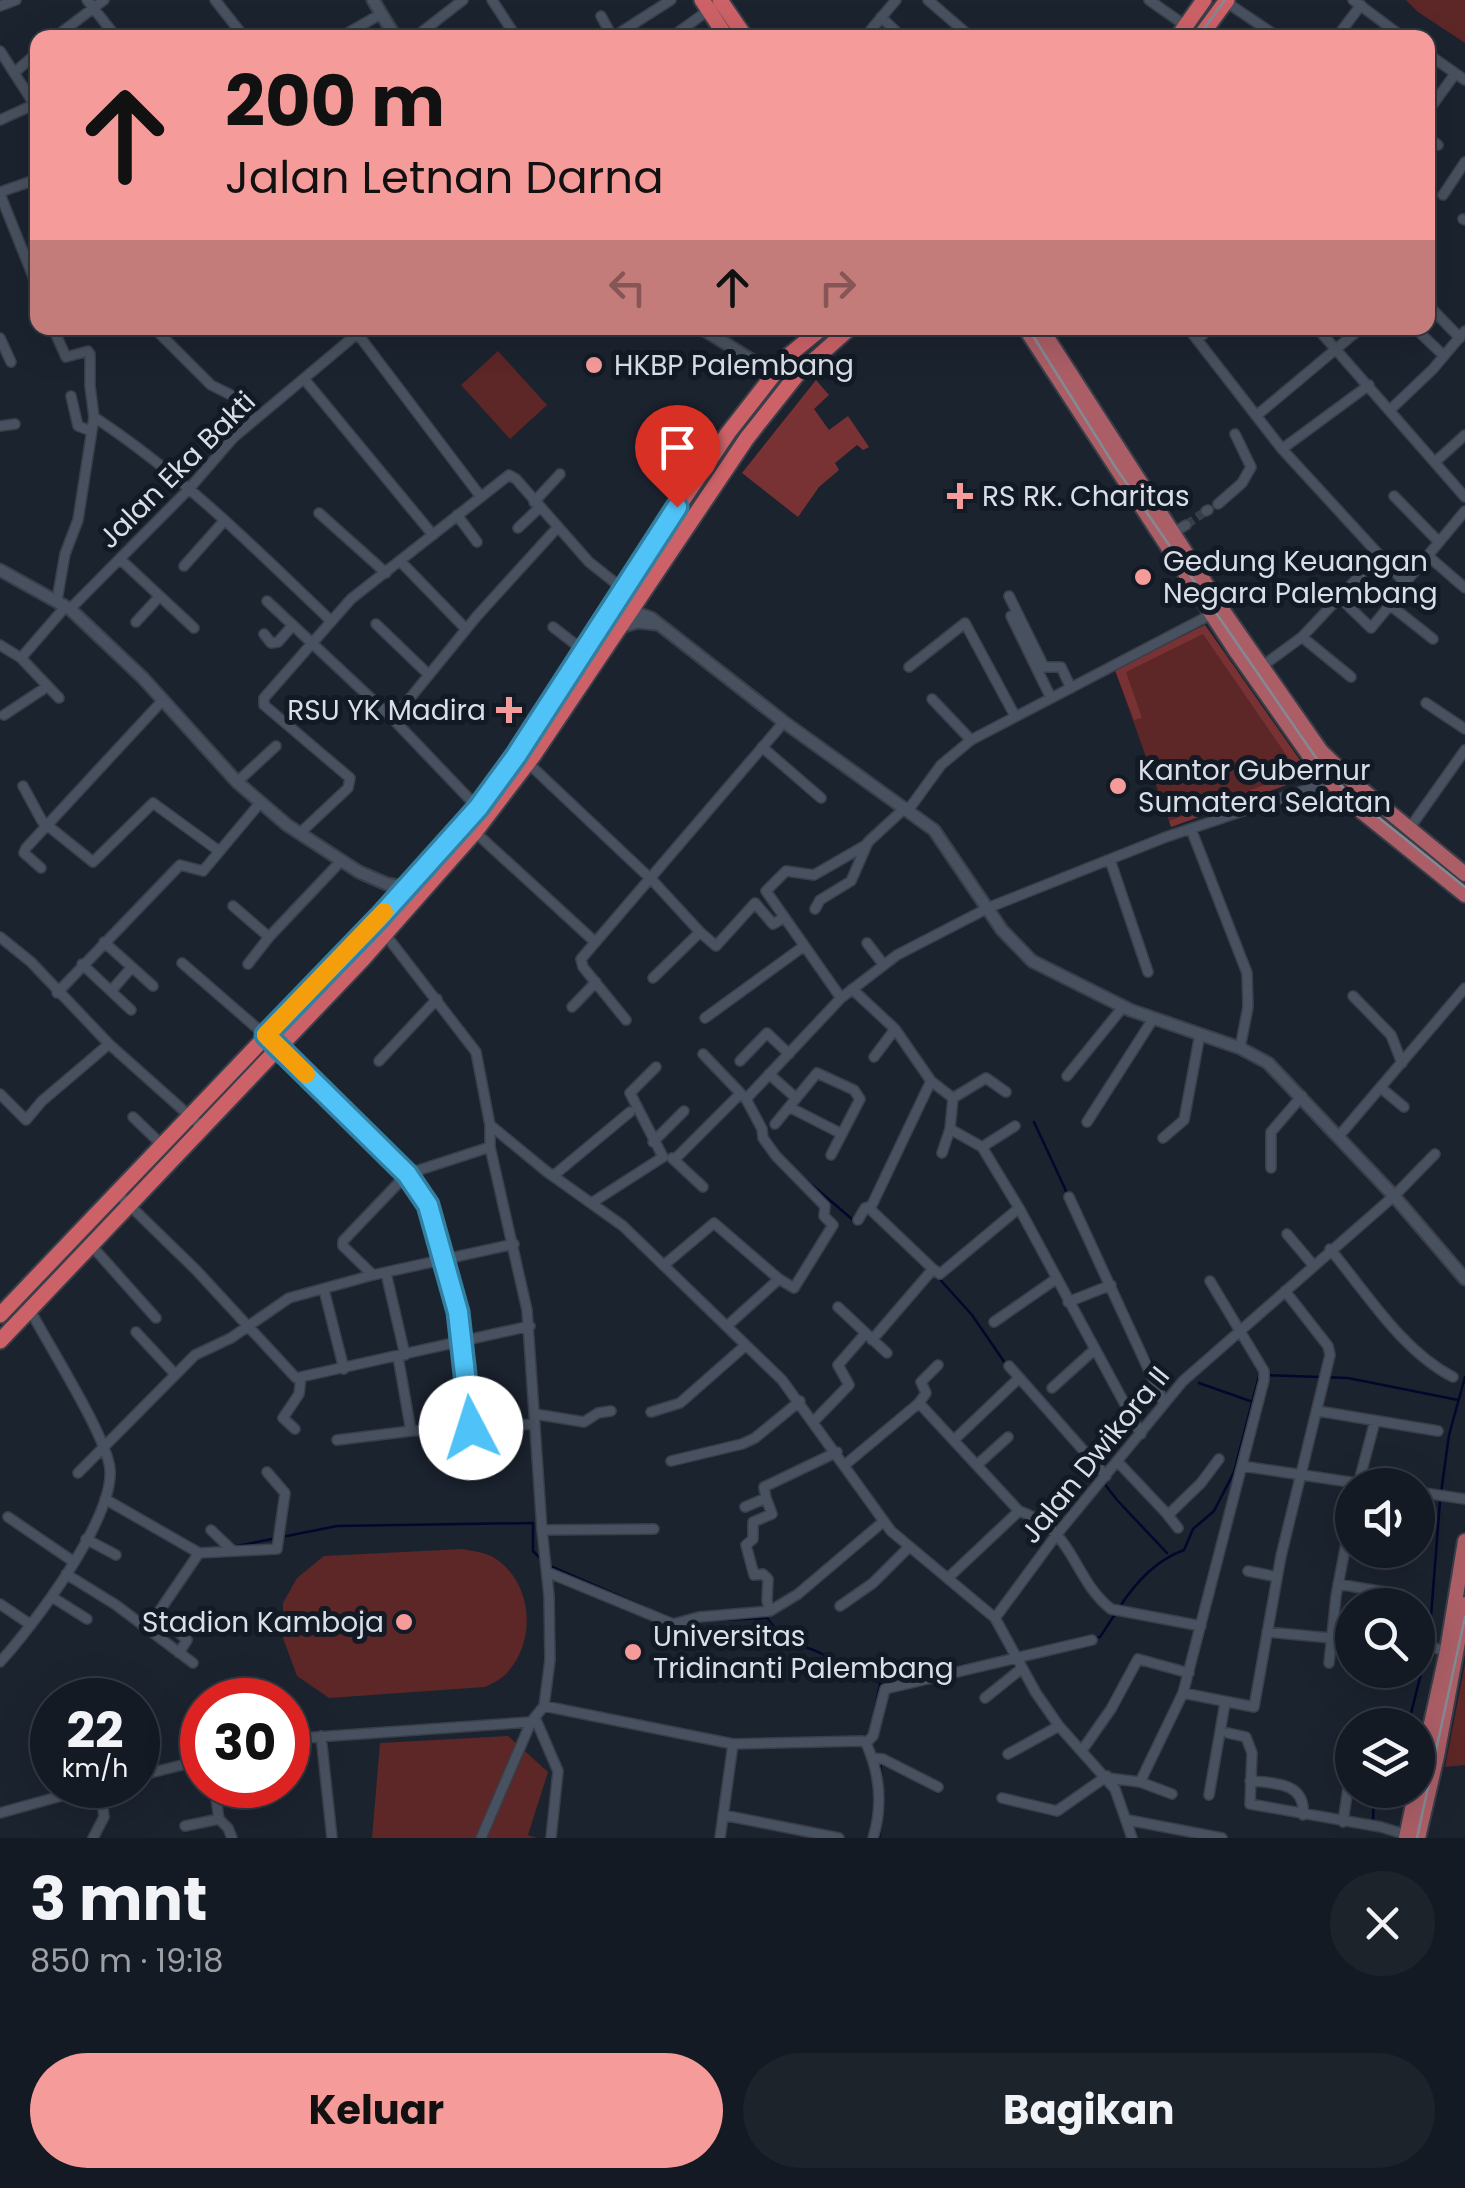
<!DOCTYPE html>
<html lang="id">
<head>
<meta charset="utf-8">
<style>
  :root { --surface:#141a23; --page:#1d232b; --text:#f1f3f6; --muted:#9da1a6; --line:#333841; --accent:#f59b99 }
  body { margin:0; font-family:Poppins,sans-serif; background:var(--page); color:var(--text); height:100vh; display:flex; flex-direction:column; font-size:38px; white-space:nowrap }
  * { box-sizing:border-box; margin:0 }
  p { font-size:32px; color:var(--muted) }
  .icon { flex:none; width:55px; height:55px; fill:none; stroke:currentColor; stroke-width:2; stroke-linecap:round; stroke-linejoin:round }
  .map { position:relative; height:1838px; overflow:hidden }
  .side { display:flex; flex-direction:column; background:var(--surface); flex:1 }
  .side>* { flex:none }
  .top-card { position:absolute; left:30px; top:30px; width:1405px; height:305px; border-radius:20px; box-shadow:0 10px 40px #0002,0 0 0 2px var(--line); background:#f59b99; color:#111; overflow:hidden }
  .tools { position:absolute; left:1335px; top:1468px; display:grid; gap:20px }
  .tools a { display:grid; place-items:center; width:100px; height:100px; border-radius:50%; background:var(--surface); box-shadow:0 10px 40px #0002,0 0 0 2px var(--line); font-size:50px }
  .speed { position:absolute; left:30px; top:1678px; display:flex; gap:20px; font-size:50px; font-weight:700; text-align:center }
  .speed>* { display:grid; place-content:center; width:130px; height:130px; border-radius:50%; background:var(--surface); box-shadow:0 10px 40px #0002,0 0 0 2px var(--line); line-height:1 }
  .speed small { font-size:25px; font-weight:400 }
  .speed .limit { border:15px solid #d22; background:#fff; color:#111 }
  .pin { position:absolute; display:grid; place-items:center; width:85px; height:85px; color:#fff; margin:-102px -42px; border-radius:50% 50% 50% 0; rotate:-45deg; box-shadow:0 0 10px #0007 }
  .pin .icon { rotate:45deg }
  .me { position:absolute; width:110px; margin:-55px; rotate:355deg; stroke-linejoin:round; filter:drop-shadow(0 0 8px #0008) }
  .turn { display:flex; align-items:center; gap:35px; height:210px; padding:0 30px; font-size:45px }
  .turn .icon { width:130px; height:130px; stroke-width:2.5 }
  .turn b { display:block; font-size:70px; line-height:85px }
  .lanes { display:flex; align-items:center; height:95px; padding:0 30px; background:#0003; justify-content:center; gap:50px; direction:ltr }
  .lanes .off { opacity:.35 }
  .round { display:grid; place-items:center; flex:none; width:105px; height:105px; border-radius:52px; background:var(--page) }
  .headline { display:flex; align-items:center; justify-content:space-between; height:170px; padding:0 30px }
  h1 { font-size:60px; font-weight:700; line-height:75px }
  .cta { display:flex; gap:20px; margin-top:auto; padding:20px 30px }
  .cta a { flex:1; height:115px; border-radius:60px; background:var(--accent); color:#111; font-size:40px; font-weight:700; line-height:115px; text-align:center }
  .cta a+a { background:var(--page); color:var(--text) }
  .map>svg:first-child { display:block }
  .green { fill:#5d2627 }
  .forest { fill:#783234 }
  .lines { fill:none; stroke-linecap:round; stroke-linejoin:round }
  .stream { stroke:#00082c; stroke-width:2.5 }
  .minor-tunnel { stroke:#383f4b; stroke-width:9; stroke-dasharray:9 4.5; stroke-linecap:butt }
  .minor-casing { stroke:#393e49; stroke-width:12 }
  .tertiary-casing { stroke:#393e49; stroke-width:15 }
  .primary-casing { stroke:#393e49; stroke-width:18 }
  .trunk-casing { stroke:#393e49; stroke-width:19 }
  .minor { stroke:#48515f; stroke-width:9 }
  .tertiary { stroke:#48515f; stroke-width:11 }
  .primary { stroke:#ab5e66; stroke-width:14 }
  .trunk { stroke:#cc6268; stroke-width:15 }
  .tram { stroke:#838a94; stroke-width:2.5 }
  .route-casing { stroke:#337fa1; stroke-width:25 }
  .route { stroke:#4fc3f7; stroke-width:18 }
  .slow { stroke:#f59e0b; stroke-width:18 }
  .poi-dot { fill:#f59b99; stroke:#121a25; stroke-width:4 }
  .labels { text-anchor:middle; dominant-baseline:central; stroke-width:10; stroke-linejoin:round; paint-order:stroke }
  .poi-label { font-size:28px; fill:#d9dee7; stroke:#121a25; text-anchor:start }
  .street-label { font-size:28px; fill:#d9dee7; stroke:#121a25 }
</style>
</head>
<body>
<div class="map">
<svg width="1465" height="1838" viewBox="0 0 1465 1838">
  <rect width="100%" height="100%" fill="#1b232f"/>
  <path class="green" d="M1406 0H1465V43L1418 12Z
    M498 351 547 405 510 439 461 385Z
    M1205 625 1311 776 1171 827 1115 670Z
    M463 1549C472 1551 484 1552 493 1557 533 1581 538 1642 505 1675 500 1680 491 1684 485 1687L329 1698 297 1676 283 1638V1603L297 1578 324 1556Z
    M1465 1664V1765L1445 1767Z
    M508 1736 548 1772 528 1835 537 1838H372L380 1743Z"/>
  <path class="forest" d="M816 380 829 395 814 409 829 430 848 416 869 447 863 450 857 445 835 463 839 470 819 487 798 517 742 473Z
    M1205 625 1311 776 1171 827 1169 821 1298 772 1203 634 1126 672 1142 718 1134 720 1115 670Z"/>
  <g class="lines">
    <path class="stream" d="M1034 1122 1067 1193
      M806 1180 859 1225 860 1223
      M936 1275 972 1315 1005 1363
      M1146 1353 1163 1382
      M1266 1375 1348 1378 1458 1400
      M1199 1383 1253 1402
      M1090 1465 1117 1500 1167 1553
      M1441 1493 1449 1435 1465 1377
      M237 1546 337 1526 533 1523V1551L540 1558
      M550 1566 644 1607
      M1119 1608C1135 1583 1156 1560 1184 1550L1193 1529 1214 1511 1234 1472 1259 1376
      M719 1620 767 1618 784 1639 816 1651 880 1683 989 1660
      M1095 1638 1100 1637 1115 1614
      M1429 1642 1440 1501
      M873 1720 880 1684
      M1408 1725 1427 1650
      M1373 1823 1374 1790
      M879 1838 884 1804 880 1760"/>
    <path class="minor-tunnel" d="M1186 525 1206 511"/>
    <defs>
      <path id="minor" d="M87 0 117 38
        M215 0 245 38
        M492 0 517 38
        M928 0 972 38
        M1149 0 1186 26
        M1353 0 1404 38
        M1226 2 1278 37
        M0 6 16 0
        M601 16 613 38
        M881 17 903 38
        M613 37 671 0
        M54 38 104 0
        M339 38 381 14
        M414 38 463 0
        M670 38 709 10
        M864 38 896 0
        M1336 38 1361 5
        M0 51 38 110
        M1428 54 1465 80
        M14 73 38 52
        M1428 111 1455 74
        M0 120 33 105
        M1428 138 1438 145
        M0 192 38 179
        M0 194 38 289
        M1443 195 1465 162
        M1463 219 1465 220
        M1428 305 1460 338
        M53 328 66 357 88 351 90 354V386L94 417
        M154 328 211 385 235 397 255 418
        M1188 328 1282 449 1405 583 1465 511
        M1317 328 1465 497
        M1415 328 1444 356
        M357 333 481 497
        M0 338 11 362
        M1197 340 1210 328
        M305 380 433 535
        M71 396 78 426 91 431
        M1391 409 1433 369 1465 331
        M1256 416 1361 328
        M0 426 15 424
        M1282 449 1369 385
        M1435 462 1465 435
        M1394 496 1438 541
        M534 502 560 474
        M1218 504 1242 483 1251 467 1235 434
        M1206 511 1208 510
        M319 513 386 573
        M457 515 477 542
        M518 528 539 508
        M1173 533 1186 525
        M1428 556 1465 588
        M121 560 194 628
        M400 561 466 629
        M184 566 224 521
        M1009 596 1044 667H1061L1071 688
        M1339 597 1371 628 1390 605 1433 639
        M57 600 65 554 78 520 94 417C181 474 256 549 331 621
        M267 601 393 719 478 808
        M70 609 188 490 233 438 364 328
        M1011 616 1051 698
        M136 622 159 597
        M376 624 428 674
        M553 627 584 651
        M264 634 271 643 278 642 293 625
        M1302 637 1351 677
        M0 645 21 658 59 698
        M21 658 66 606
        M909 667 965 623 1015 716
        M1261 667 1302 637 1378 556
        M932 699 971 740
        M1426 703 1465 729
        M4 715 48 686
        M393 719 477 616 557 528
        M762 747 821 798
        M528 763 654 882 700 932 653 978
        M237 782 276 746
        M23 786 42 821 93 862 153 803 219 851
        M909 809 941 765 971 740 1212 614
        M1191 829 1247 973 1248 1007 1240 1048
        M1409 829 1465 750
        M475 832 594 941
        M299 834 348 788 350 778 264 705V698L351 599 509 475 516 479 589 562 623 589
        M1110 860 1148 972
        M41 868 24 853 26 848 163 700
        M233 906 269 937 341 861
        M815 909 820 900 851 881 868 842 906 807
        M700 932 716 946 755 903 773 924 782 919
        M0 937 31 962 109 1044 202 1127
        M104 942 153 986
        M867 943 883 964
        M182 963 265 1035
        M82 964 131 1010
        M248 964 269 937
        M852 989 895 1029 931 1081 953 1098 950 1129 982 1147 1019 1208 1141 1434
        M111 991 132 967
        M57 993 180 865 203 871 260 803
        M1353 996 1391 1035 1402 1063
        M841 998 766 891 786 871 814 875 866 845
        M572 1007 596 982
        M705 1018 804 946
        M626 1020 583 967 581 959 784 722
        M277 1046 407 1174 428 1205 459 1312 471 1428
        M874 1057 895 1029
        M379 1061 437 999
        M740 1061 767 1033 789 1054
        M769 1074 796 1098
        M1067 1076 1123 1007
        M1381 1088 1404 1107
        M0 1094 26 1120 42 1101 109 1044
        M953 1098 986 1078 1006 1092
        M746 1099 841 998 897 955 990 907 1166 837 1329 782
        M789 1107 842 1134
        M133 1117 161 1144
        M1087 1122 1153 1019
        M775 1124 817 1073 854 1090 860 1099 831 1155
        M490 1125 546 1171 623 1226 782 1380 891 1531 995 1618 1036 1693 1059 1726 1115 1789 1132 1838
        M1339 1136 1465 988
        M1163 1138 1184 1120 1200 1034
        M653 1142 684 1111
        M982 1147 1015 1126
        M942 1153 950 1129
        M672 1158 703 1187
        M674 1160 740 1094
        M1271 1168V1132L1302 1096
        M553 1176 630 1112
        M117 1193 196 1270 296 1378 530 1326
        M1069 1197 1164 1403
        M593 1202 663 1157 630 1093 656 1067
        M858 1220 865 1208 871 1206
        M1287 1234 1313 1265
        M91 1245 156 1318
        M1330 1249C1366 1292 1402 1351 1453 1377
        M664 1265 714 1223 779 1279 794 1288 833 1225 824 1216 825 1206 776 1156 763 1138 762 1129 746 1099 703 1054
        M933 1269 940 1274 1019 1208
        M386 1273 405 1355
        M373 1275 343 1246V1241L407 1174 490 1147
        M324 1290 344 1369
        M1068 1302 1111 1285
        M838 1307 887 1353
        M994 1322 1056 1279
        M727 1326 779 1279
        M136 1332 175 1374
        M872 1340 933 1269 870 1209 931 1081
        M398 1357 411 1431
        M1009 1366 1106 1476
        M1052 1388 1094 1350
        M919 1403 926 1393 921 1382 938 1365
        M1318 1411 1438 1431
        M651 1412 680 1403 746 1345
        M535 1414 584 1422 598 1413 611 1411
        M814 1421 849 1385 838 1365 865 1334
        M295 1429 283 1418 299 1394 301 1378
        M955 1439 1019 1378
        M337 1440 411 1431 535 1424
        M671 1461 742 1444 755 1438 800 1401
        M1117 1461 1168 1515 1201 1483 1219 1459
        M846 1464 919 1403 1019 1511
        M977 1465 1008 1437
        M1242 1466 1370 1485
        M78 1473 195 1355 231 1338 289 1298 373 1275 514 1244
        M1358 1485 1375 1421
        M1418 1492 1465 1499
        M766 1498 772 1514 753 1522V1539L746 1545 754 1575 763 1574 768 1579 767 1601 770 1611
        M105 1499 199 1553 277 1549 285 1493 267 1472
        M745 1507 766 1498 764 1487 837 1452
        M1167 1514 1178 1528
        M8 1517 74 1562
        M211 1530 233 1551
        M542 1530 654 1529
        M86 1539 116 1555
        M1248 1571 1277 1577
        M547 1572 673 1624 699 1617 770 1611 798 1594 884 1521
        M66 1574 116 1605 193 1663
        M949 1577 1019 1511C1076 1530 1071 1577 1111 1609L1201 1626
        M1338 1584 1402 1595
        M52 1597 87 1619
        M0 1604 31 1625
        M840 1606 873 1583 909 1547
        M995 1618 1057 1534 1183 1381 1394 1196 1435 1154
        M1267 1632 1352 1640
        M1418 1644 1447 1651
        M179 1653 187 1640 158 1613 199 1553
        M0 1662C33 1626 114 1519 110 1469 107 1437 48 1344 30 1310
        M1329 1663 1336 1596 1352 1512
        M1183 1693 1254 1707 1281 1556 1330 1355 1328 1346 1285 1291
        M985 1698 1021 1669
        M544 1706 733 1744 862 1741 866 1743
        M536 1720 558 1771 551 1838
        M1228 1733 1246 1737 1252 1753 1250 1804 1381 1827 1407 1835
        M321 1736 332 1838
        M288 1739 531 1722 544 1706 550 1660 549 1596 542 1530 527 1310 490 1147V1125L476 1052 385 934
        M866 1743 873 1736 885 1689 1092 1640
        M866 1743C880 1774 883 1806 873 1838
        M1083 1749 1111 1709 1138 1659 1189 1673
        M1008 1754 1059 1726
        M872 1758 883 1759 938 1787
        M138 1776 202 1760
        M1108 1778 1140 1782 1183 1693 1264 1380V1371L1210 1281
        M1250 1781C1276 1783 1306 1783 1303 1815
        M1140 1782 1172 1794
        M214 1785 219 1819 228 1828 232 1838
        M1209 1795 1225 1703
        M1002 1798 1057 1811 1107 1776
        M0 1813 101 1785
        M723 1815 839 1838
        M1128 1820 1222 1838
        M1343 1822 1349 1781 1352 1780
        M185 1826 219 1819
        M93 1838 104 1817 100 1785
        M481 1838 531 1722
        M720 1838 733 1744"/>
      <path id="tertiary" d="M373 0 396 38
        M701 328 763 367
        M0 570 70 609 143 678 237 782 287 825 359 872 387 884 410 888
        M624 617 637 613 651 618 784 722 934 830 1002 930 1032 961 1130 1010 1240 1048 1268 1063 1394 1196 1465 1279
        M617 628 638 622 656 624"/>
      <path id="primary" d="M1025 328 1235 650 1313 761 1346 799 1465 895
        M1041 328 1226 615 1321 751 1354 783 1465 874
        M1418 1783 1447 1651 1465 1541
        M1406 1838 1416 1790
        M1418 1838 1437 1756 1465 1604"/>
      <path id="trunk" d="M702 0 727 38
        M720 0 746 38
        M1177 38 1204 0
        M1199 38 1227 0
        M0 1315 379 918 478 808 516 756 623 589 728 433 789 355 822 328
        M0 1341 363 959 475 832 533 756 747 438 796 376 850 328"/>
    </defs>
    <use href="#minor" class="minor-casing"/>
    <use href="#tertiary" class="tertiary-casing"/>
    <use href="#primary" class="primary-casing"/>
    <use href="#trunk" class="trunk-casing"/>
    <use href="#minor" class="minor"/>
    <use href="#tertiary" class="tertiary"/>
    <use href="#primary" class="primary"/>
    <use href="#trunk" class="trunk"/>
    <path class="tram" d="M1197 38 1225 0
      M1028 328 1116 468 1321 765 1347 792 1465 887
      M1417 1838 1465 1617"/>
  </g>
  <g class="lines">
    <defs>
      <path id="route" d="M471 1428 458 1312 428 1205 407 1174 266 1035 379 918 478 808 516 756 677 507"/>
    </defs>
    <use href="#route" class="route-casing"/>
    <use href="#route" class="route"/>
    <path class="slow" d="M306 1074 266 1035 384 912"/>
  </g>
  <g class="poi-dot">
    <circle cx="594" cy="365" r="10"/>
    <path d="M955 481h10v10h10v10h-10v10h-10v-10h-10v-10h10z"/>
    <circle cx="1143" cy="577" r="10"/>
    <path d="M504 695h10v10h10v10h-10v10h-10v-10h-10v-10h10z"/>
    <circle cx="1118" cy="786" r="10"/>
    <circle cx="404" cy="1622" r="10"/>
    <circle cx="633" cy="1652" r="10"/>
  </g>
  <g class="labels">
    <g class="poi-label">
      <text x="614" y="365">HKBP Palembang</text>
      <text x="982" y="496">RS RK. Charitas</text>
      <text x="1163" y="561">Gedung Keuangan<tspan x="1163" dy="32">Negara Palembang</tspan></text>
      <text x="486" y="710" text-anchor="end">RSU YK Madira</text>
      <text x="1138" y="770">Kantor Gubernur<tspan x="1138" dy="32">Sumatera Selatan</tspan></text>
      <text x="384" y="1622" text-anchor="end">Stadion Kamboja</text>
      <text x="653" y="1636">Universitas<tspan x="653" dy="32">Tridinanti Palembang</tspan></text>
    </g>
    <g class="street-label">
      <text transform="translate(177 470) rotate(-45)">Jalan Eka Bakti</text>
      <text transform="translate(1095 1455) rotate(-51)">Jalan Dwikora II</text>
    </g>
  </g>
</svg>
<div class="tools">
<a><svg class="icon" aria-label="sound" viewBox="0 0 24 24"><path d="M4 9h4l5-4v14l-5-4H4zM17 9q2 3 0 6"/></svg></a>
<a><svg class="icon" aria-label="search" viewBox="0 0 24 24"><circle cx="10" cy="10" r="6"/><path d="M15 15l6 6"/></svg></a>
<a><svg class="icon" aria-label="layers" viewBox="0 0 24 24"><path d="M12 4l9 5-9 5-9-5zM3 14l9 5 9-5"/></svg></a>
</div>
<div class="speed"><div>22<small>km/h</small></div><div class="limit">30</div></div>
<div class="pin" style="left:677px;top:507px;background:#d93025"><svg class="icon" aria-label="arrive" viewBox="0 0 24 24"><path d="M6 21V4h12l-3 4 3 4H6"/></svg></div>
<svg class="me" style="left:471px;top:1428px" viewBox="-20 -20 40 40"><circle r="19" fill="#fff"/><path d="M0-13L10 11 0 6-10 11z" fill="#4fc3f7"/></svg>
<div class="top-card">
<div class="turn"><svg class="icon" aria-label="ahead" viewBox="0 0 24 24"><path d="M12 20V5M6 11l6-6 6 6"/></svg><div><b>200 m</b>Jalan Letnan Darna</div></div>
<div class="lanes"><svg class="icon off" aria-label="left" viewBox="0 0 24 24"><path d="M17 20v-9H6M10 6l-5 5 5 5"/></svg><svg class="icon" aria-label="ahead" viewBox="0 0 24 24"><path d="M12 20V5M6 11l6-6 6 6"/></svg><svg class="icon off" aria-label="right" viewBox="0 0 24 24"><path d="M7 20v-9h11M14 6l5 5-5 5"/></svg></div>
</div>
</div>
<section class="side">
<div class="headline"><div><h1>3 mnt</h1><p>850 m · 19:18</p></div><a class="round"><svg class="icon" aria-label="close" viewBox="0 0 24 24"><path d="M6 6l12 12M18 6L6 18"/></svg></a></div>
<div class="cta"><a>Keluar</a><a>Bagikan</a></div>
</section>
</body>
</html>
